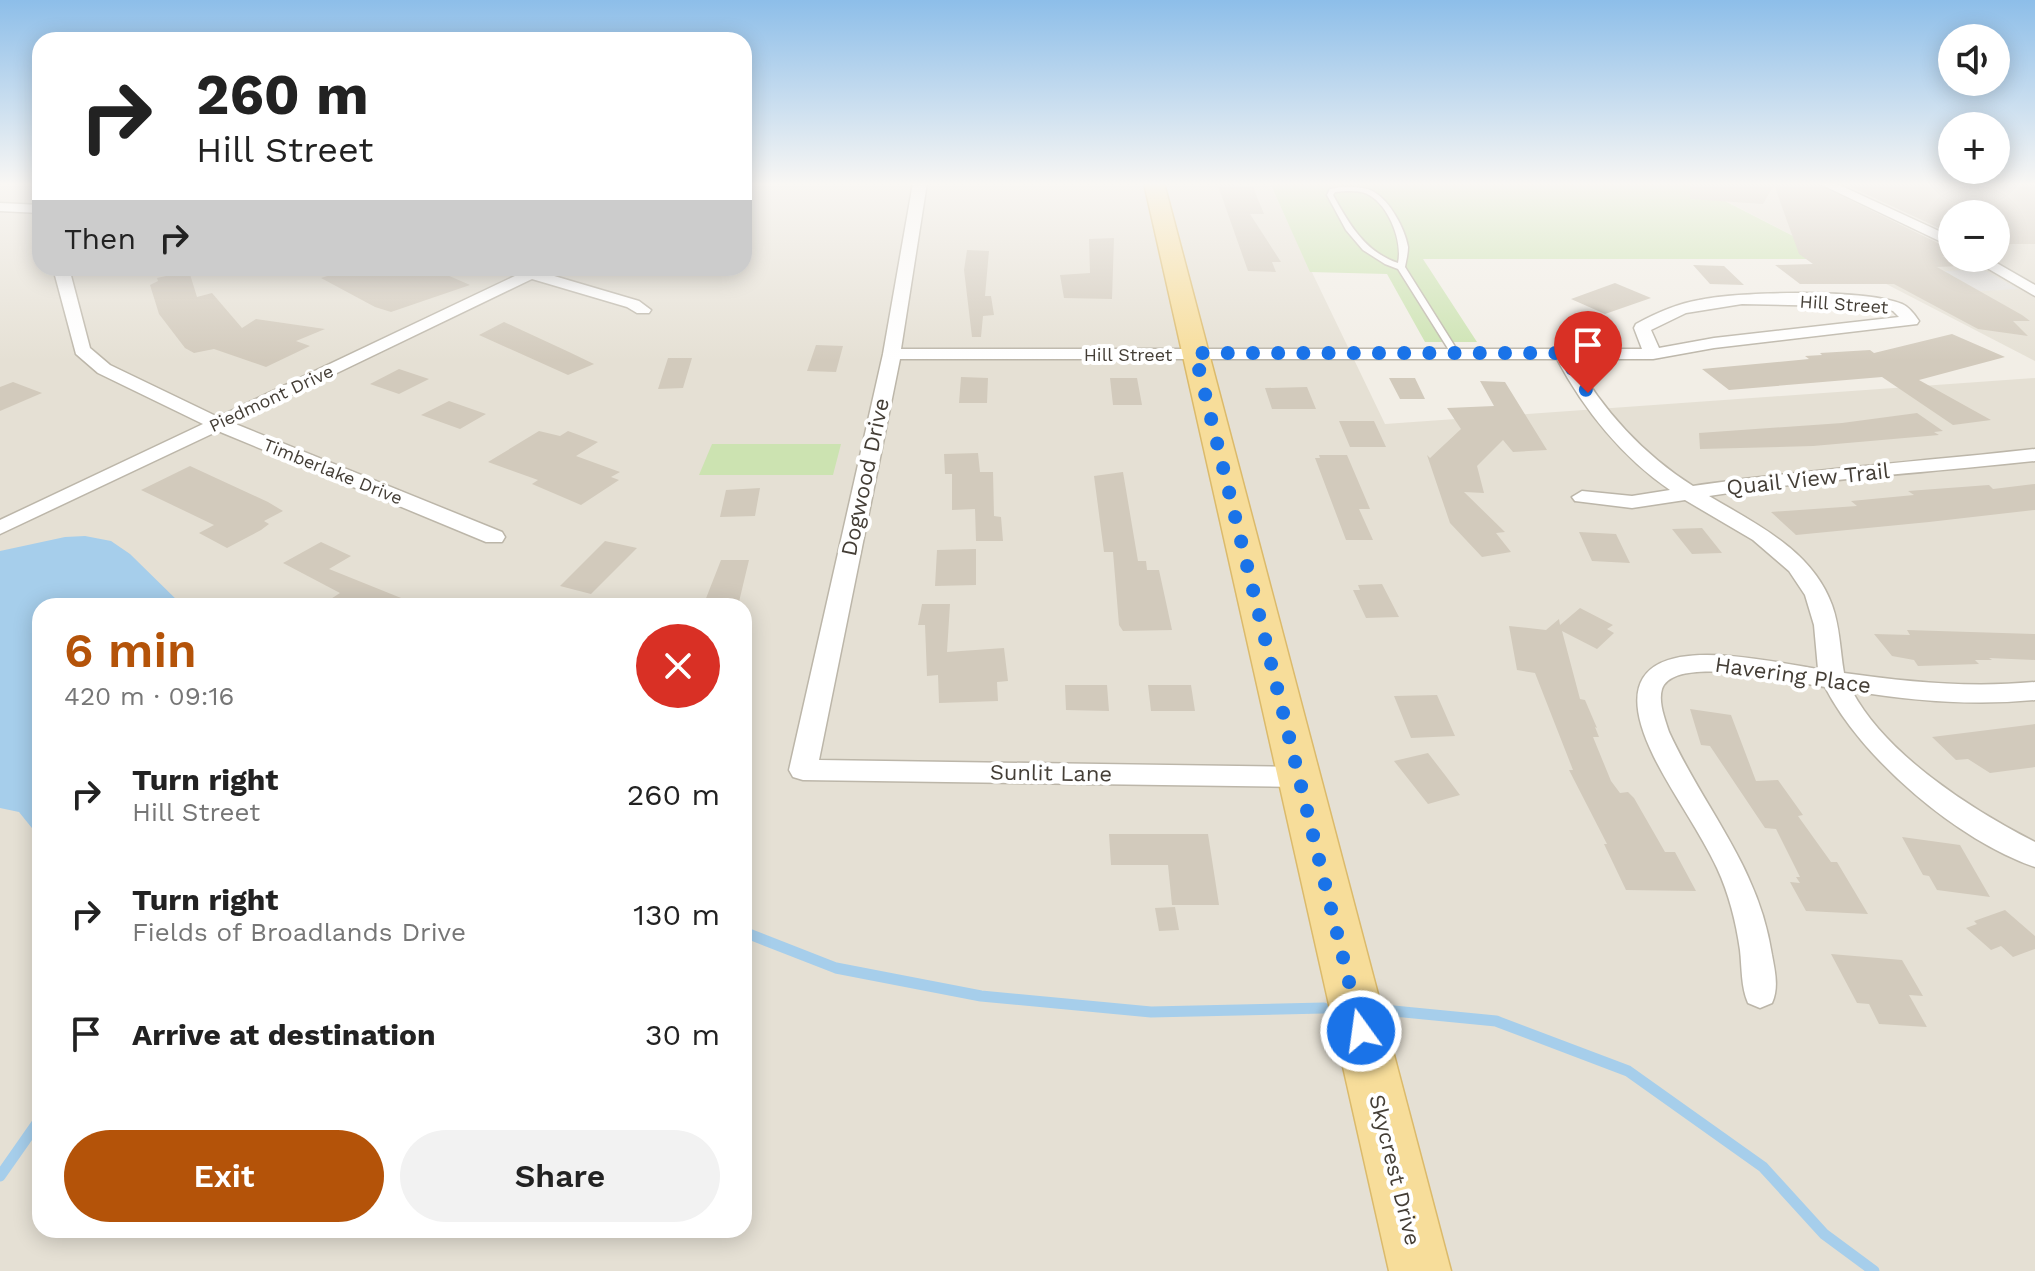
<!DOCTYPE html>
<html lang="en">
<head>
<meta charset="utf-8">
<style>
  :root { --surface:#fff; --page:#f2f2f2; --text:#222; --muted:#767676; --accent:#b45309 }
  body { margin:0; font-family:"Work Sans",sans-serif; background:var(--page); color:var(--text); height:100vh; display:flex; flex-direction:column; font-size:30px; white-space:nowrap }
  * { box-sizing:border-box; margin:0 }
  p { font-size:26px; color:var(--muted) }
  .icon { flex:none; width:44px; height:44px; fill:none; stroke:currentColor; stroke-width:2; stroke-linecap:round; stroke-linejoin:round }
  .map { position:relative; flex:1; overflow:hidden }
  .details { position:absolute; left:32px; top:598px; width:720px; height:640px; display:flex; flex-direction:column; background:var(--surface); border-radius:24px; box-shadow:0 4px 20px #0003 }
  .details>* { flex:none }
  .guide { position:absolute; left:32px; top:32px; width:720px; height:244px; border-radius:24px; box-shadow:0 4px 20px #0003; background:#fff; color:var(--text); overflow:hidden }
  .controls { position:absolute; left:1938px; top:24px; display:grid; gap:16px }
  .controls a { display:grid; place-items:center; width:72px; height:72px; border-radius:50%; background:var(--surface); box-shadow:0 4px 20px #0003; font-size:40px }
  .pin { position:absolute; display:grid; place-items:center; width:68px; height:68px; color:#fff; margin:-82px -34px; border-radius:50% 50% 50% 0; rotate:-45deg; box-shadow:0 0 8px #0007 }
  .pin .icon { rotate:45deg }
  .me { position:absolute; width:88px; margin:-44px; rotate:346deg; stroke-linejoin:round; filter:drop-shadow(0 0 6px #0008) }
  .turn { display:flex; align-items:center; gap:28px; height:168px; padding:0 32px; font-size:36px }
  .turn .icon { width:104px; height:104px; stroke-width:2.5 }
  .turn b { display:block; font-size:56px; line-height:68px }
  .then { display:flex; align-items:center; height:76px; padding:0 32px; background:#0003; gap:16px; font-size:30px }
  .round { display:grid; place-items:center; flex:none; width:84px; height:84px; border-radius:42px; background:var(--page) }
  .overview { display:flex; align-items:center; justify-content:space-between; height:136px; padding:0 32px }
  h1 { font-size:48px; font-weight:600; line-height:60px; color:var(--accent) }
  .primary-button { display:flex; gap:16px; margin-top:auto; padding:16px 32px }
  .primary-button a { flex:1; height:92px; border-radius:48px; background:var(--accent); color:#fff; font-size:32px; font-weight:600; line-height:92px; text-align:center }
  .primary-button a+a { background:var(--page); color:var(--text) }
  ul { padding:0; list-style:none }
  li { display:flex; align-items:center; gap:24px; height:120px; padding:0 32px }
  li div { flex:1 }
  li b { display:block; font-size:30px }
  li em { font-style:normal }
  .map>svg:first-child { display:block }
  .residential { fill:#e5e0d4; fill-rule:evenodd }
  .green { fill:#cce3b1 }
  .parking { fill:#e3e1de }
  .water { fill:#a6ceeb }
  .lines { fill:none; stroke-linecap:round; stroke-linejoin:round }
  .stream { stroke:#a6ceeb; stroke-width:11 }
  .building { fill:#d2cabc }
  .service-casing { stroke:#bcb6a9; stroke-width:3 }
  .minor-casing { stroke:#bcb6a9; stroke-width:3 }
  .primary-casing { stroke:#dbba6b; stroke-width:3 }
  .service { fill:#fff; fill-rule:evenodd }
  .minor { fill:#fff; fill-rule:evenodd }
  .primary { fill:#f7dd9a; fill-rule:evenodd }
  .route { stroke:#1a73e8; stroke-width:14; stroke-dasharray:0 25.2 }
  .labels { text-anchor:middle; dominant-baseline:central; stroke-width:8; stroke-linejoin:round; paint-order:stroke }
  .far-street-label { font-size:18px; fill:#443e36; stroke:#fff }
  .street-label { font-size:22px; fill:#443e36; stroke:#fff }
</style>
</head>
<body>
<div class="map">
<svg width="2035" height="1271" viewBox="0 0 2035 1271">
  <rect width="100%" height="100%" fill="#f2eee6"/>
  <path class="residential" d="M0 183H40V268H744V183H1269L1385 424 2035 378V1271H0ZM40 606H744V1230H40Z
    M1691 183H2035V361L1838 259ZM1952 214H1996V258H1952Z"/>
  <path class="green" d="M1270 183H1690L1838 259H1423L1477 342H1425L1387 274 1310 272Z
    M712 444H841L833 475H699Z"/>
  <path class="parking" d="M1982 269 2018 289 1965 292 1931 272Z"/>
  <path class="water" d="M85 536 111 541 130 554 183 606H40V838L19 812 0 808V551L65 537Z"/>
  <g class="lines">
    <path class="stream" d="M744 932 836 968 981 996 1151 1012 1324 1008
      M1373 1009 1496 1021 1628 1071 1763 1167 1824 1234 1874 1271
      M0 1176 40 1119"/>
  </g>
  <path class="building" d="M1217 183 1253 187 1264 214H1250L1281 262H1272L1276 272 1248 271Z
    M1690 183H1815L1952 250V255L1942 256 1961 266 1937 267 2022 315 2030 321H2013L2028 336 1978 329 1894 284H1800L1775 265 1813 264 1799 254 1774 185 1763 204 1690 199Z
    M1842 183H2035V244H1996V214H1952V234Z
    M1114 238 1112 299 1064 298 1060 275 1090 273 1089 239Z
    M967 250 989 251 985 296H991L994 315 983 316 981 337H972L964 270Z
    M1693 265 1724 266 1744 285 1710 284Z
    M353 268H431L470 285 391 312 375 307 321 278Z
    M189 271 197 297 212 293 242 328 256 319 325 329 296 341 310 346 266 367 214 349 194 353 185 348 159 314 150 285 158 281 157 278Z
    M1615 283 1651 298 1605 314 1571 299Z
    M504 322 569 352 594 364 568 375 479 335Z
    M1952 334 2005 357 1919 380 1991 420 1953 425 1882 377 1729 390 1702 369 1809 359 1805 356 1822 355 1820 353 1870 350 1874 353Z
    M816 345 843 346 836 372 807 371Z
    M668 358H692L683 388 658 389Z
    M399 369 429 379 399 394 370 384Z
    M961 377 988 378 987 403H959Z
    M1110 378H1137L1142 405H1113Z
    M1389 378H1415L1425 399H1400Z
    M1480 381 1505 382 1547 450 1513 452 1503 440 1477 466 1484 493 1464 492 1505 532 1496 533 1511 552 1482 557 1450 523 1427 455 1430 458 1461 429 1447 408 1494 406Z
    M13 382 42 393 0 411V387Z
    M1307 387 1316 409H1272L1265 388Z
    M449 401 486 414 460 429 421 415Z
    M1917 413 1943 431 1934 432 1939 435 1813 446 1700 449 1699 433 1842 423Z
    M1339 421H1374L1386 447H1350Z
    M539 431 560 436 568 431 598 442 576 456 620 472 611 477 619 480 581 505 532 484 538 480 488 462Z
    M978 453 980 472H993L994 516 1001 517 1003 541H976L975 509 952 510V474H945L944 454Z
    M1319 455H1347L1370 509H1359L1373 540H1346L1315 458H1320Z
    M190 466 268 502 283 511 264 521 269 524 261 530 227 548 199 533 214 525 141 490Z
    M1123 472 1138 561H1146L1147 570H1159L1172 630 1123 631 1119 625 1113 552H1104L1094 476Z
    M2035 484V510L1929 522 1796 535 1771 512 1857 506 1851 501 1914 495 1908 491 1989 485 1993 489Z
    M760 488 755 516 720 517 726 490Z
    M1702 528 1722 553 1692 554 1672 529Z
    M1579 532 1616 534 1630 563 1592 561Z
    M605 541 637 548 591 594 560 586Z
    M321 542 351 556 329 569 421 606H320L340 593 283 563Z
    M976 549V585L935 586 937 550Z
    M721 560H749L738 606H703Z
    M1382 584 1399 617 1366 618 1353 590H1360L1358 585Z
    M922 604H950L947 652 1004 648 1008 681 997 682 998 701 939 703 938 675 927 676 925 625H918Z
    M1580 608 1613 625 1607 629 1614 633 1597 649 1562 631 1580 699 1585 700 1597 728 1595 727 1599 737H1593L1611 781 1620 793 1628 792 1634 798 1665 852H1675L1696 891 1626 890 1604 844H1607L1569 770H1573L1535 673 1517 670 1509 626 1546 630 1559 619 1560 625Z
    M1907 630 2035 634V660L1989 658 1992 660H1975L1979 664 1918 666 1914 660 1892 656 1874 634 1910 635Z
    M1065 685H1107L1109 711 1066 710Z
    M1148 685H1191L1195 711H1151Z
    M1437 695 1455 736 1411 738 1394 696Z
    M1690 709 1731 715 1756 781 1778 780 1803 815 1798 816 1831 862H1837L1868 914 1806 911 1790 882 1800 883 1796 877H1800L1776 829 1765 828 1710 746 1701 745Z
    M2035 724V767L1990 773 1968 759 1956 760 1932 737Z
    M1428 753 1445 775 1460 795 1428 804 1394 761Z
    M1109 834H1208L1219 905H1172L1168 865H1111Z
    M1902 837 1960 845 1990 897 1937 890 1929 876 1923 875Z
    M1175 907 1179 930 1159 931 1155 908Z
    M2005 910 2035 936V949L2013 957 2001 946 1991 950 1966 928 1977 924 1974 921Z
    M1831 954 1902 960 1923 996 1909 995 1927 1027 1879 1024 1869 1004 1857 1003Z"/>
  <g class="lines">
    <defs>
      <path id="service" d="M1341 187C1352 187 1364 186 1374 192 1390 201 1405 229 1408 247 1408 254 1406 261 1405 267L1459 353 1458 355H1452L1398 269 1385 264 1363 250 1346 230 1327 195 1330 189ZM1346 191C1353 191 1359 191 1365 193 1388 202 1403 241 1398 263 1365 252 1349 224 1333 195L1335 192Z"/>
      <path id="minor" d="M913 183H927L901 349H1642L1634 328 1636 324C1656 313 1676 304 1699 300 1739 291 1866 289 1902 304 1909 307 1915 315 1919 321L1917 324 1714 348 1653 359H1574C1602 410 1644 455 1693 486 1806 469 1921 462 2035 449V461C1926 473 1817 479 1709 496 1756 524 1812 550 1832 605 1840 627 1840 650 1844 673 1908 682 1970 688 2035 682V700C1973 706 1913 701 1852 691 1886 755 1972 810 2035 842V867C1958 841 1861 758 1825 687 1797 683 1674 653 1662 689 1658 702 1665 719 1669 732 1705 810 1759 867 1772 955 1775 971 1779 988 1772 1003L1760 1008 1748 1003C1741 987 1742 968 1740 950 1736 922 1729 894 1717 868 1699 830 1673 795 1654 757 1586 619 1743 657 1818 669L1814 625 1805 595 1789 571 1753 540 1685 500 1632 508 1575 501 1572 497 1582 491 1632 496 1670 490C1623 458 1584 410 1557 359H900L819 760 1299 767 1309 770 1313 777 1309 784 1299 787 803 780 793 777 789 770 883 354ZM1742 304 1875 307 1893 311 1899 317 1714 338 1659 348 1651 330 1686 313Z
        M1818 183H1835L1952 237V247Z
        M0 203 40 205V213L0 211Z
        M1970 258H1988L2035 285V296Z
        M53 268H69L90 348 110 365 218 417 517 275 515 272 521 268H551L544 273 639 301 651 310 649 313H637L627 307 532 279 233 423 502 532 505 537 502 542H486L218 431 0 534V520L203 424 98 373 76 354Z"/>
      <path id="primary" d="M1144 183H1164L1451 1271H1389Z"/>
    </defs>
    <use href="#service" class="service-casing"/>
    <use href="#minor" class="minor-casing"/>
    <use href="#primary" class="primary-casing"/>
    <use href="#service" class="service"/>
    <use href="#minor" class="minor"/>
    <use href="#primary" class="primary"/>
  </g>
  <linearGradient id="sky" x2="0" y2="1"><stop stop-color="#8dbee9"/><stop offset="0.51" stop-color="#f9f7f4"/><stop offset="1" stop-color="#f9f7f4" stop-opacity="0"/></linearGradient>
  <rect width="2035" height="361" fill="url(#sky)"/>
  <g class="lines">
    <path class="route" d="M1361 1031 1195 353H1562L1588 393"/>
  </g>
  <g class="labels">
    <g class="far-street-label">
      <text transform="translate(1844 304) rotate(4)">Hill Street</text>
      <text x="1128" y="354">Hill Street</text>
      <text transform="translate(271 398) rotate(-25)">Piedmont Drive</text>
      <text transform="translate(333 471) rotate(22)">Timberlake Drive</text>
    </g>
    <g class="street-label">
      <text transform="translate(865 477) rotate(-78)">Dogwood Drive</text>
      <text transform="translate(1808 479) rotate(-6)">Quail View Trail</text>
      <text transform="translate(1793 675) rotate(8)">Havering Place</text>
      <text transform="translate(1051 773) rotate(1)">Sunlit Lane</text>
      <text transform="translate(1395 1170) rotate(76)">Skycrest Drive</text>
    </g>
  </g>
</svg>
<div class="controls">
<a><svg class="icon" aria-label="sound" viewBox="0 0 24 24"><path d="M4 9h4l5-4v14l-5-4H4zM17 9q2 3 0 6"/></svg></a>
<a>+</a>
<a>−</a>
</div>
<div class="pin" style="left:1588px;top:393px;background:#d93025"><svg class="icon" aria-label="arrive" viewBox="0 0 24 24"><path d="M6 21V4h12l-3 4 3 4H6"/></svg></div>
<svg class="me" style="left:1361px;top:1031px" viewBox="-20 -20 40 40"><circle r="17" fill="#1a73e8" stroke="#fff" stroke-width="3"/><path d="M0-11L8 9 0 5-8 9z" fill="#fff"/></svg>
<div class="guide">
<div class="turn"><svg class="icon" aria-label="right" viewBox="0 0 24 24"><path d="M7 20v-9h11M14 6l5 5-5 5"/></svg><div><b>260 m</b>Hill Street</div></div>
<div class="then">Then<svg class="icon" aria-label="right" viewBox="0 0 24 24"><path d="M7 20v-9h11M14 6l5 5-5 5"/></svg></div>
</div>
<section class="details">
<div class="overview"><div><h1>6 min</h1><p>420 m · 09:16</p></div><a class="round" style="background:#d93025;color:#fff"><svg class="icon" aria-label="close" viewBox="0 0 24 24"><path d="M6 6l12 12M18 6L6 18"/></svg></a></div>
<ul>
<li><svg class="icon" aria-label="right" viewBox="0 0 24 24"><path d="M7 20v-9h11M14 6l5 5-5 5"/></svg><div><b>Turn right</b><p>Hill Street</p></div><em>260 m</em></li>
<li><svg class="icon" aria-label="right" viewBox="0 0 24 24"><path d="M7 20v-9h11M14 6l5 5-5 5"/></svg><div><b>Turn right</b><p>Fields of Broadlands Drive</p></div><em>130 m</em></li>
<li><svg class="icon" aria-label="arrive" viewBox="0 0 24 24"><path d="M6 21V4h12l-3 4 3 4H6"/></svg><div><b>Arrive at destination</b></div><em>30 m</em></li>
</ul>
<div class="primary-button"><a>Exit</a><a>Share</a></div>
</section>
</div>
</body>
</html>
